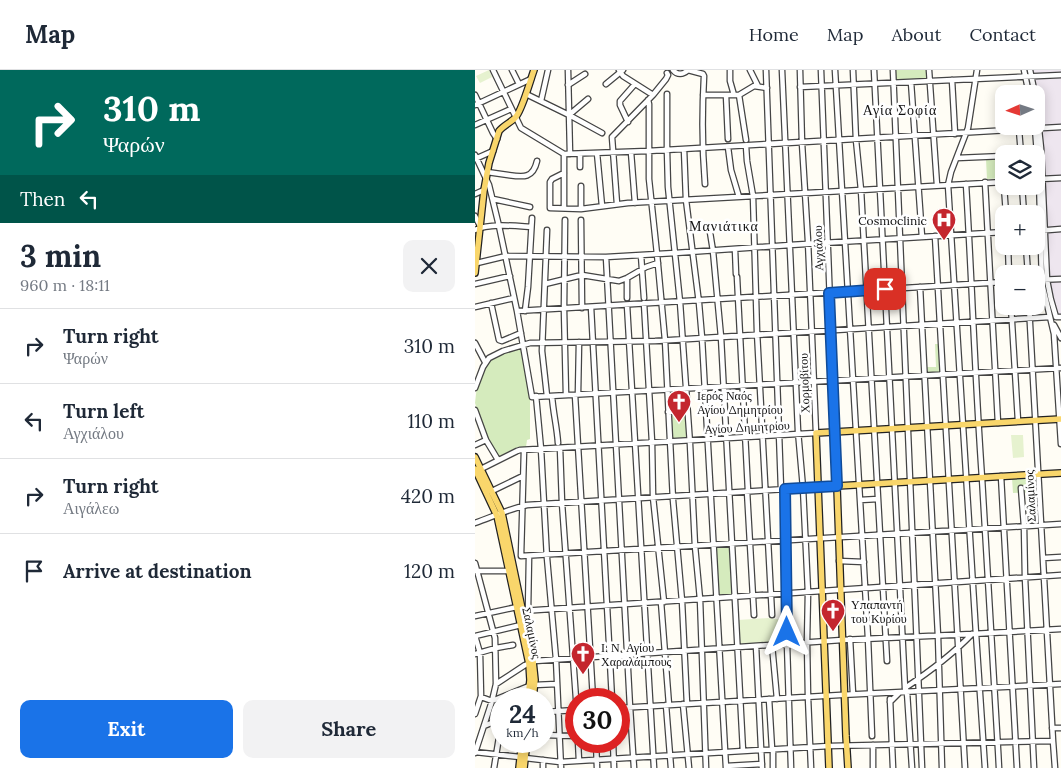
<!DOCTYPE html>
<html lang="en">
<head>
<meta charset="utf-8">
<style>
  :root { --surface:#fff; --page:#f2f2f3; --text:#1f2937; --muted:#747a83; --line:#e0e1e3; --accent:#1a73e8 }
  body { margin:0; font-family:Lora,serif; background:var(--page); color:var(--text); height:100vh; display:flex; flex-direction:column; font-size:19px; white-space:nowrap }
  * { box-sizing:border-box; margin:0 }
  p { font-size:16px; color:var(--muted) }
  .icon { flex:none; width:28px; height:28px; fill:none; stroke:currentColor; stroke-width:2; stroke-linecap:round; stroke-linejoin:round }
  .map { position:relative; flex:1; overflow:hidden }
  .panel { display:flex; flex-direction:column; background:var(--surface); width:475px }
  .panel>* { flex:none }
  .top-card { background:#00695c; color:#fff; overflow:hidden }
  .needle { width:32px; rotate:267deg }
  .tools { position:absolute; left:520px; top:15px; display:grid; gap:10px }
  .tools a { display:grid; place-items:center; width:50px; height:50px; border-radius:10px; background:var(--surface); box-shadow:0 2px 12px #0003; font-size:25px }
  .speed { position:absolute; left:15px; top:618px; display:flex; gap:10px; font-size:25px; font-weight:700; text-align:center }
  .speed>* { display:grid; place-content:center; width:65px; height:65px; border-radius:50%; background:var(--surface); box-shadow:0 2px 12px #0003; line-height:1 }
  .speed small { font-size:12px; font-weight:400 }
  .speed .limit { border:8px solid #d22; background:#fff; color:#111 }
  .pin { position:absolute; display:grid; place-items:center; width:42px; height:42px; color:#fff; margin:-21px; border-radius:10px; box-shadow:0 2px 8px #0006 }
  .me { position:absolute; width:55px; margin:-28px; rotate:0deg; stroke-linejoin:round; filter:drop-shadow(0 0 4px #0008) }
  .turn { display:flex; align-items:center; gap:18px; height:105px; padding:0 20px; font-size:22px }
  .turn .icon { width:65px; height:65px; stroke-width:2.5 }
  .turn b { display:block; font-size:35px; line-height:42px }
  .then { display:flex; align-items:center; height:48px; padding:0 20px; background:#0003; gap:10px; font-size:19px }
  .round { display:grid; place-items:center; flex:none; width:52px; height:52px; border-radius:10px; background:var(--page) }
  .headline { display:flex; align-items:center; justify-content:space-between; height:85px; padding:0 20px }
  h1 { font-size:30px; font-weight:700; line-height:38px }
  .primary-button { display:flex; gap:10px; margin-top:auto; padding:10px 20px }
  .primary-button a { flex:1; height:58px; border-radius:10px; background:var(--accent); color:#fff; font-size:20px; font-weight:700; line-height:58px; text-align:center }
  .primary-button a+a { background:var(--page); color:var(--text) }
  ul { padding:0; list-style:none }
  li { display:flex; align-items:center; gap:15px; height:75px; padding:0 20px; border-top:1px solid var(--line) }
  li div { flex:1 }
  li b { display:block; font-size:19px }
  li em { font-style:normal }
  header { display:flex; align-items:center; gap:30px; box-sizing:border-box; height:70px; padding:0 25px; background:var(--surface); border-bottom:1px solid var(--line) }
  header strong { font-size:24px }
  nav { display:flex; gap:28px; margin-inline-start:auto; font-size:18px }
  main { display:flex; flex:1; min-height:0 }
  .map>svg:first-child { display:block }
  .industrial { fill:#eee6ef }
  .green { fill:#d5ebbd }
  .pitch { fill:#e6f2cf }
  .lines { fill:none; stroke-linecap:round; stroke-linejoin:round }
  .minor-casing { stroke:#444; stroke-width:7 }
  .major-casing { stroke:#222; stroke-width:8 }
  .minor { stroke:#fff; stroke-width:4.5 }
  .major { stroke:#f9d66b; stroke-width:5.5 }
  .route-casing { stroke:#114b97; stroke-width:12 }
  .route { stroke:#1a73e8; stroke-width:9 }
  .labels { text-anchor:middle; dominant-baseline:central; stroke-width:5; stroke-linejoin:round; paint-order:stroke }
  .poi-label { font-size:12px; fill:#111; stroke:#fff; text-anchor:start }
  .street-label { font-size:12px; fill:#111; stroke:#fff }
  .neighbourhood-label { font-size:14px; letter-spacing:1px; fill:#111; stroke:#fff }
</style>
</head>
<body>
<header>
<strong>Map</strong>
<nav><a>Home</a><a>Map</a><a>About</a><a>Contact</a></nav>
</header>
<main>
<section class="panel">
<div class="top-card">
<div class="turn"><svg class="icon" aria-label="right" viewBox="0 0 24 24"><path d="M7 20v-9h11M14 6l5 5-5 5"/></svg><div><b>310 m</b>Ψαρών</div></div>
<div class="then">Then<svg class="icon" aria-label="left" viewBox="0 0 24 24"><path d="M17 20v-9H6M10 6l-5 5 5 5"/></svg></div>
</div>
<div class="headline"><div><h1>3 min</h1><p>960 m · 18:11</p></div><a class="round"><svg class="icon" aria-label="close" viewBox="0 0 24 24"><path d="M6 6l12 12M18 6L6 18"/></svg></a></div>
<ul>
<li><svg class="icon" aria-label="right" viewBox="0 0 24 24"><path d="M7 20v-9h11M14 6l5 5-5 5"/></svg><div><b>Turn right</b><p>Ψαρών</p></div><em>310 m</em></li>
<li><svg class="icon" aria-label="left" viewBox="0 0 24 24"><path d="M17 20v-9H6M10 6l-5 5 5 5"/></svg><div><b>Turn left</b><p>Αγχιάλου</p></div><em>110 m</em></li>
<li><svg class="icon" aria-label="right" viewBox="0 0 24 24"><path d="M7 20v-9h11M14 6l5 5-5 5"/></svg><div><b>Turn right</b><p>Αιγάλεω</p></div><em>420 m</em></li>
<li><svg class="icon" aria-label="arrive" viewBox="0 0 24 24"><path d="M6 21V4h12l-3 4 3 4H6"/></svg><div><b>Arrive at destination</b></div><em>120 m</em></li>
</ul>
<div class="primary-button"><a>Exit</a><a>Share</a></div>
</section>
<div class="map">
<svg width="586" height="698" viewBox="0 0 586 698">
  <rect width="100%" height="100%" fill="#fffdf5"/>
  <path class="industrial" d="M557 0H586V251L579 231 575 213 567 56 562 22Z"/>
  <path class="green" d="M419 0H452L453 9 420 11Z
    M528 88 529 108 512 109 511 89Z
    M460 274H466L467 305H453L452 297H461Z
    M47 278 55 327V369L52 370 51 377H43L23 387 12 369 0 333 2 316 7 302 15 289 21 285Z
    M211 342 213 369 197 370 196 343Z
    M562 407 563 422 538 423 537 408Z
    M255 475 258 524 244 525 241 476Z"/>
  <path class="pitch" d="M14 0 17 7 5 13 1 6Z
    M536 365H548L549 387 538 388Z
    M293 548 310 550 311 571 265 574 263 550Z"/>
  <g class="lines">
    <defs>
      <path id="minor" d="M18 0 46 58 89 84 173 81 586 57
        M37 0 44 14
        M93 0 95 84
        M144 0 148 6 178 25
        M198 0C202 5 208 5 213 0L228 4 229 6C227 42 227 78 230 114
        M255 0V11L259 25
        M275 0 283 16
        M291 0 306 419
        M307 0 323 361 328 418 333 522 332 572 333 627 336 698
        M346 0 360 362
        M360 0 393 568 397 666
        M378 0 381 70 386 120 412 591
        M399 0 430 618 432 622 437 698
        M418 0 447 698
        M454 0 462 115
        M502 0 493 58 476 102 473 115 501 564 510 698
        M549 0 554 24
        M555 0 560 24
        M477 10 480 64
        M436 12 447 167
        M131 14 148 0
        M93 15 110 4
        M325 17 586 5
        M51 24 94 45 127 63
        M192 24V80L193 117 205 232 215 374 220 476 225 529 231 698
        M0 25 18 63 22 69
        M228 25H264L279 16 292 18
        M251 25 253 69
        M264 25 271 70
        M173 30 174 34V109L182 184 190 270 198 430 207 531 212 634
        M66 31 73 0
        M561 31 566 78 572 210C574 223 577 235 581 247H586
        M0 35 56 9
        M94 45 113 29
        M153 52 145 35V31L160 14
        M0 55 36 39
        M560 58 564 109 567 213 579 264 586 374
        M544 60 546 84
        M271 76 272 91 278 126 282 262 297 545
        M253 77 256 100 264 127
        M209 79 211 130 224 233 227 268 251 698
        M156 82 160 133
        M122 83 127 136
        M0 85 14 115 24 156 42 241 57 327 586 298
        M482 88 529 86
        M0 89 18 81
        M105 97V84
        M12 102C19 103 26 104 33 105 48 107 58 109 62 91
        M89 103 77 109 75 112V138L106 139 153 133 529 112
        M565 109 586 108
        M510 112 523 353
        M491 114C497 212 500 310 507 408 513 504 519 601 524 698
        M106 116V139
        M529 116 531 144
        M547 116 549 144
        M0 124 9 120
        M18 129 55 137
        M142 134 137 67 178 25 191 9 193 5 192 3
        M89 138V84
        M0 146 5 156
        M90 150 89 239 91 325
        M106 150 107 238
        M234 156 238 181 246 267 268 681
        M0 160C15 153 40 156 56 157
        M561 161 586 159
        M460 166 490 698
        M533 176 534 204
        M551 176 553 204
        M260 179 261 204
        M166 185 169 228
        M131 187 155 637 159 698
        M2 193 31 186 131 187 200 183 315 175 529 162
        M262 207 273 421
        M152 208V228
        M561 210 586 209
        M0 214 35 206
        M70 214 107 205 144 211 152 208 171 197 183 193
        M445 217 463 566 467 698
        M16 233 24 270 27 271 46 263
        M169 233 177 372 178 427 189 532
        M152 235 179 698
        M536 236 543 351
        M554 236 578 671 580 698
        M0 237 39 228
        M116 237 137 629
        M42 241 529 212
        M50 241 53 217 57 148
        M579 255 586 268
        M0 273 10 292
        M0 318 8 297 14 288 28 281 55 273 180 271 575 247
        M103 324 104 272
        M100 325 118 629
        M61 326 66 379 72 488 81 589 86 698
        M72 326 67 281 72 160
        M77 326C78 342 82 357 83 373
        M0 340 11 370 23 390
        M193 342 212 341
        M0 375 11 370
        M85 378 87 433 101 629
        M49 380 46 486 586 454
        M4 400 42 381 45 380 341 363 333 171 327 73 325 0
        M526 406 542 698
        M546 418 549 456 550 508 559 698
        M310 419 312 574 316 698
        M17 421 48 406
        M272 421 279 545
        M385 430 403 429
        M0 453C17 447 34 439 52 435L362 416
        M568 488 586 487
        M364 491 389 492
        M0 493 20 568 21 614 17 631 0 683
        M1 501H34
        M186 532 194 635
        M53 541 54 486
        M0 546 42 537 47 541 586 505
        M375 569 378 624
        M297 575 302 629
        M281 576 287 698
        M0 584 21 578 38 575
        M21 614 50 595 60 591 367 570 497 564 586 559
        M59 615 82 614
        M430 618C454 602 477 585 497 564
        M6 627 17 631 54 616
        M294 629 297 679
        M415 629 418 698
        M415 632 424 623
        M208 634 214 698
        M191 635 196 698
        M144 638 365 625 586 614
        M69 642 101 640
        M0 644 6 626 5 583 0 566 46 555
        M9 656 26 649
        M577 658H586
        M69 665 101 666
        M103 671 104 691
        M121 671 122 698
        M138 671 139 698
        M0 682 45 687
        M50 688 85 692 354 676 578 671
        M251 696 287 694
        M19 698 26 655
        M68 698V690
        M298 698V679
        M398 698V675"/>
      <path id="major" d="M0 203 9 120 14 93 24 61C29 55 35 53 40 48 47 41 55 11 59 0
        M360 362 371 666 373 698
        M0 387 27 443 58 591 60 610 58 629
        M0 399 22 446 54 594 55 610 53 629
        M362 416 586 403
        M44 698 47 671
        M49 698 52 671
        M354 698 341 363 586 349"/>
    </defs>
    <use href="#minor" class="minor-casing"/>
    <use href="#major" class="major-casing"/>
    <use href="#minor" class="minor"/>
    <use href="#major" class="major"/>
  </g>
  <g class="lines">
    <defs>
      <path id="route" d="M312 562 310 419 362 416 354 223 410 219"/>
    </defs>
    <use href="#route" class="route-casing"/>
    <use href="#route" class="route"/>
  </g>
  <defs>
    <symbol id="hospital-pin" viewBox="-11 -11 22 30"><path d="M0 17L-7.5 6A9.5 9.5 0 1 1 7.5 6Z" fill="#c4262e" stroke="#fff"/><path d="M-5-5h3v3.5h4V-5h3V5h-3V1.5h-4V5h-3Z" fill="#fff"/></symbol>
    <symbol id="church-pin" viewBox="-11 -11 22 30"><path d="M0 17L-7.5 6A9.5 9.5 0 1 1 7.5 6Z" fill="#c4262e" stroke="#fff"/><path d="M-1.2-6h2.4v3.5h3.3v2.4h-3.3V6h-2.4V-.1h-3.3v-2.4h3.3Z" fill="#fff"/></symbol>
  </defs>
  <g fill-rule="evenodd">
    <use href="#hospital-pin" x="455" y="136" width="28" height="38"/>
    <use href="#church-pin" x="190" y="318" width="28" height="38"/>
    <use href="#church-pin" x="344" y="527" width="28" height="38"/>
    <use href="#church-pin" x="94" y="570" width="28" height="38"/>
  </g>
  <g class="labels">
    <g class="poi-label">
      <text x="452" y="150" text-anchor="end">Cosmoclinic</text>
      <text x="222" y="325">Ιερός Ναός<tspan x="222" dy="14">Αγίου Δημητρίου</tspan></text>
      <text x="376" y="534">Υπαπαντή<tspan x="376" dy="14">του Κυρίου</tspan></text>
      <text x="126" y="577">Ι. Ν. Αγίου<tspan x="126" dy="14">Χαραλάμπους</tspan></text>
    </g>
    <g class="street-label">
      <text transform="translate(343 178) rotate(-92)">Αγχιάλου</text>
      <text transform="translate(329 313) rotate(-92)">Χορμοβίτου</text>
      <text transform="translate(272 357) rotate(-3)">Αγίου Δημητρίου</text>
      <text transform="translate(555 426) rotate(-93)">Σαλαμίνος</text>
      <text transform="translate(57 563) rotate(78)">Σαλαμίνος</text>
    </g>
    <g class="neighbourhood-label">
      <text x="425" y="40">Αγία Σοφία</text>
      <text x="249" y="156">Μανιάτικα</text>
    </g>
  </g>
</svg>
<div class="tools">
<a><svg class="needle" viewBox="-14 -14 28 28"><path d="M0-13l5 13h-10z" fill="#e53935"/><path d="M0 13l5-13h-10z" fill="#747a83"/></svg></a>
<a><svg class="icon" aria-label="layers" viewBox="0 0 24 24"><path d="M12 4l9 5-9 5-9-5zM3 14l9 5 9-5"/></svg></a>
<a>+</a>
<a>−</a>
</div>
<div class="speed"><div>24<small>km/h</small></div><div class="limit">30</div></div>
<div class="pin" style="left:410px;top:219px;background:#d93025"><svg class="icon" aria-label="arrive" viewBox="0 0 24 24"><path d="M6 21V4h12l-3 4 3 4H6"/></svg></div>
<svg class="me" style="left:312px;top:562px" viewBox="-20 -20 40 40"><path d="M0-17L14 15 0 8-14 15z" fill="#1a73e8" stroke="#fff" stroke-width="4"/></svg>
</div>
</main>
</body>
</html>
